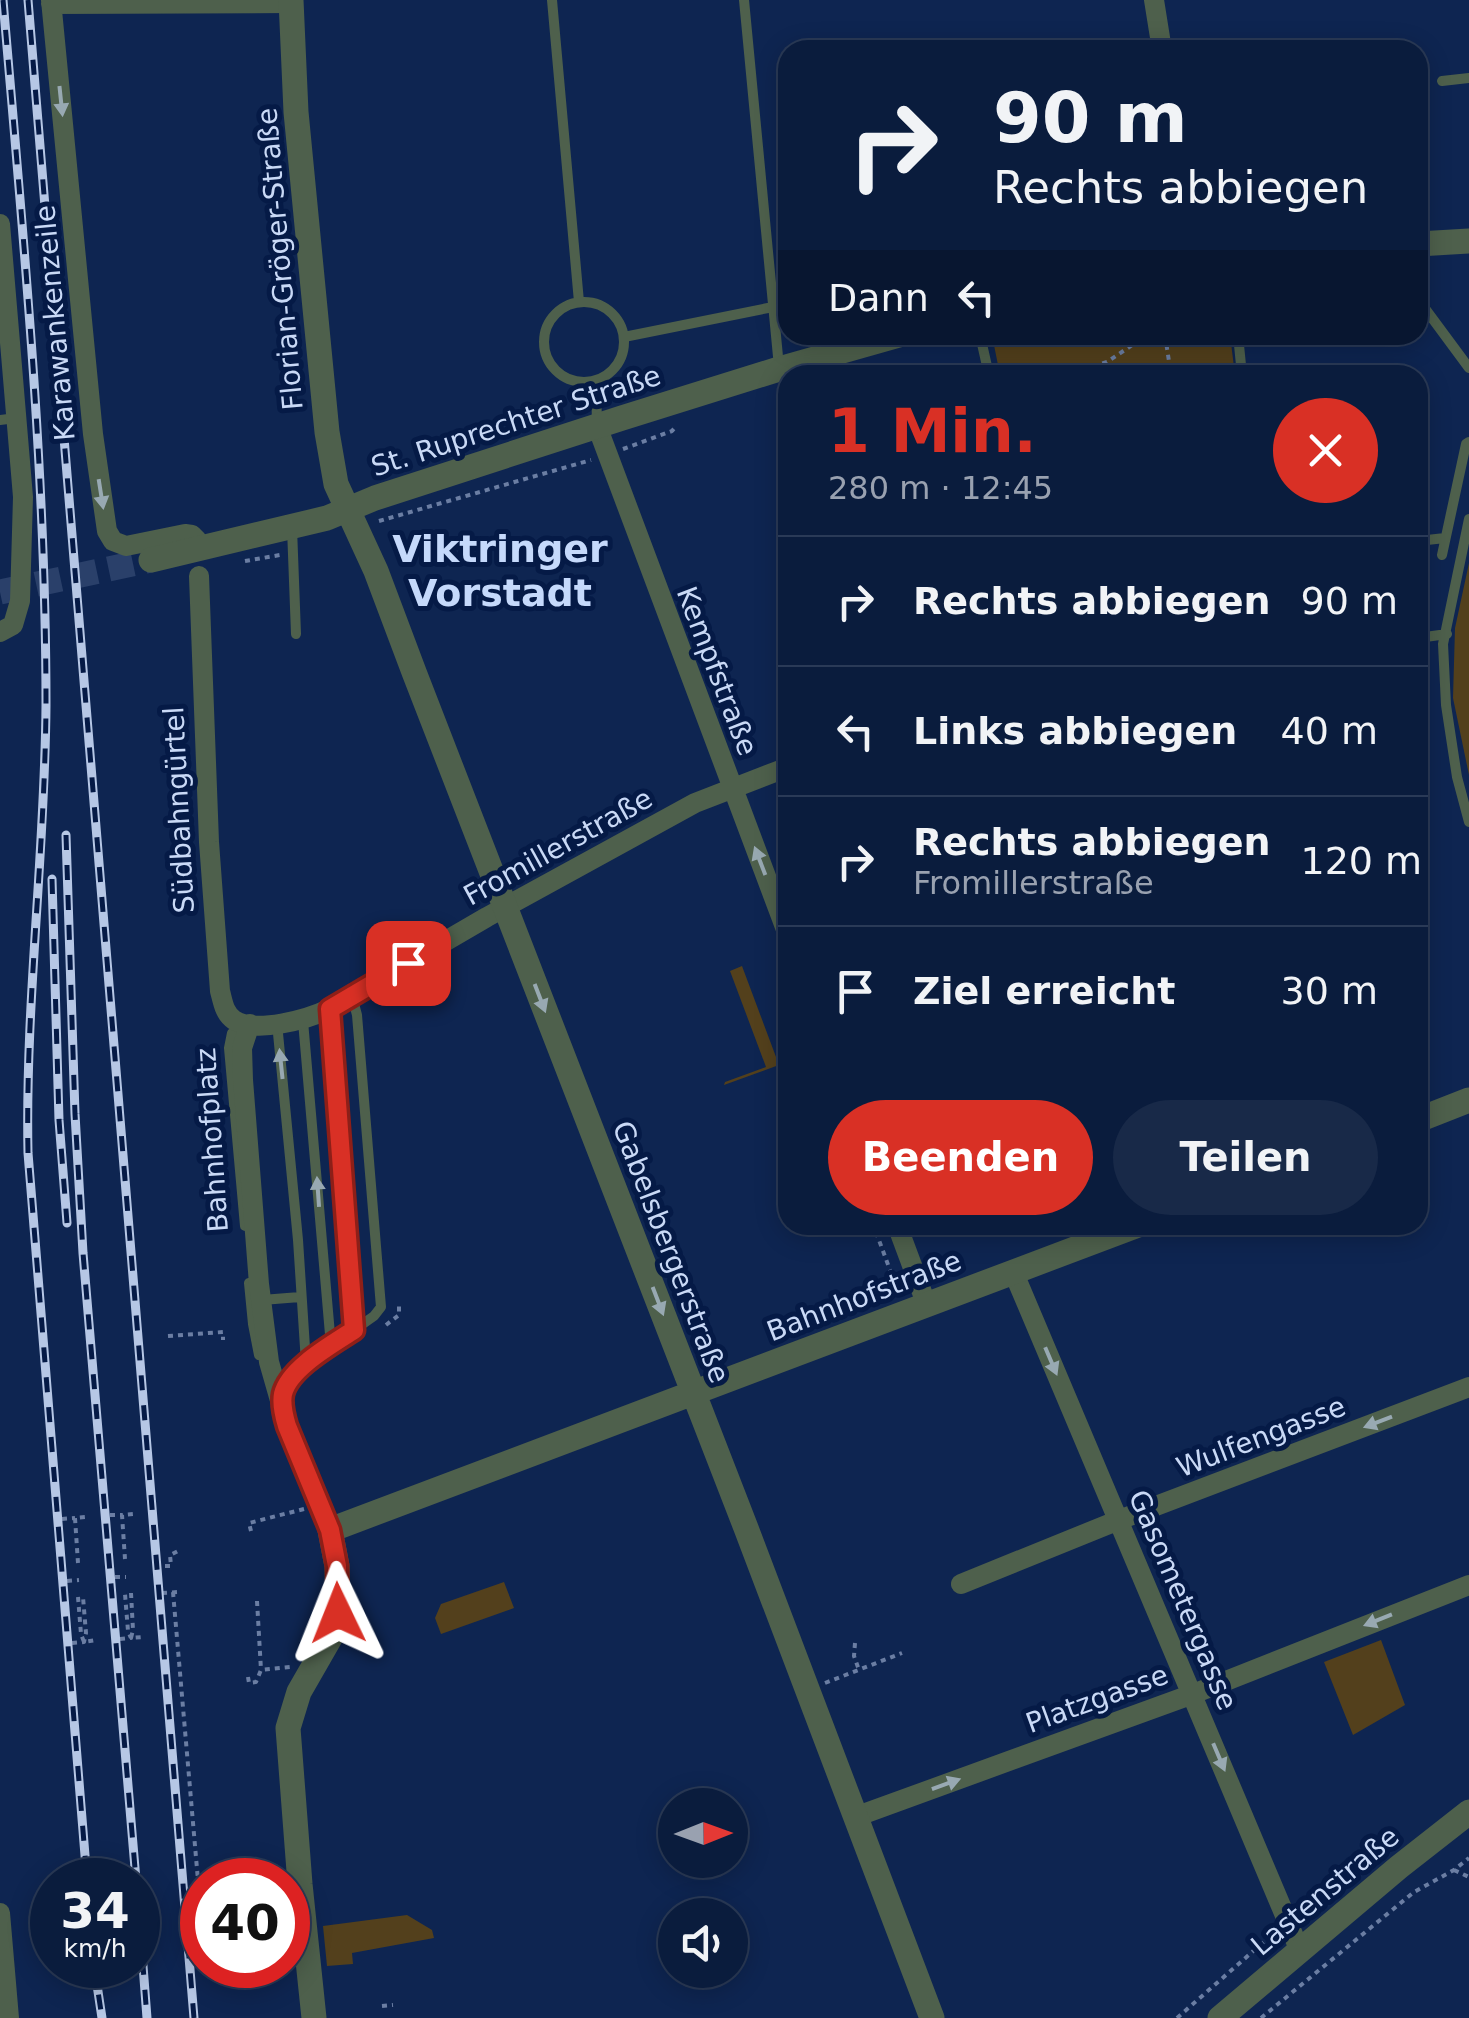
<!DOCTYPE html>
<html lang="de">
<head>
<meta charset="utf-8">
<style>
  :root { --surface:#0a1c3d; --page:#182948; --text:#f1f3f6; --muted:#99a1b0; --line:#2a3a57; --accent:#d93025 }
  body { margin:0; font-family:"DejaVu Sans",sans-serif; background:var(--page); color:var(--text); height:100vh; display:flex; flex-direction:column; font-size:38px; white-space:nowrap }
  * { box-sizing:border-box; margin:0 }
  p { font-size:32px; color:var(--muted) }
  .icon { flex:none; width:55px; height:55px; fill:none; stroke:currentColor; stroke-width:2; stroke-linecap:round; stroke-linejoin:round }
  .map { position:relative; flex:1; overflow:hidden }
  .panel { position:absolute; left:778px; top:365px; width:650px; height:870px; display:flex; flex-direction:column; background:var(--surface); border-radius:30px; box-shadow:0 5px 25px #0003,0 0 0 2px var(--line) }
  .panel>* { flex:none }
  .banner { position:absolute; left:778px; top:40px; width:650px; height:305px; border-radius:30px; box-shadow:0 5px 25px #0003,0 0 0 2px var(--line); background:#0a1c3d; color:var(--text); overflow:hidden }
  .needle { width:65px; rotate:89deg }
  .fabs { position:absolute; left:658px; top:1788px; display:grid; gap:20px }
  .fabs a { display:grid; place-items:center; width:90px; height:90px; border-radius:50%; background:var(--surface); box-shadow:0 5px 25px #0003,0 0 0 2px var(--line); font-size:50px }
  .speed { position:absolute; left:30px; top:1858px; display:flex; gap:20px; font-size:50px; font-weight:700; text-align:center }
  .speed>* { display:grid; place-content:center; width:130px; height:130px; border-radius:50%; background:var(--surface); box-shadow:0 5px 25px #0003,0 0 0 2px var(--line); line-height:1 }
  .speed small { font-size:25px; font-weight:400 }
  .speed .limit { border:15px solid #d22; background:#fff; color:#111 }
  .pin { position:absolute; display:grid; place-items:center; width:85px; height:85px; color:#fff; margin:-42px; border-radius:20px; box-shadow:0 5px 15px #0006 }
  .me { position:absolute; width:110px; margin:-55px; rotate:358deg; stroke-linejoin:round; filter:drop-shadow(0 0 8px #0008) }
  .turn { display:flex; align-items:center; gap:35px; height:210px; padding:0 50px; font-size:45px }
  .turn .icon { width:130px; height:130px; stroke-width:2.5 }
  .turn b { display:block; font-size:70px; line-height:85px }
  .then { display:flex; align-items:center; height:95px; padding:0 50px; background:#0003; gap:20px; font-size:38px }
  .round { display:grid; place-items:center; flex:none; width:105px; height:105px; border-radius:52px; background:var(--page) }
  .head { display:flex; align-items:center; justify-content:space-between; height:170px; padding:0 50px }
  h1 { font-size:60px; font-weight:600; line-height:75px; color:var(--accent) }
  .cta { display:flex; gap:20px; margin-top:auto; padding:20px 50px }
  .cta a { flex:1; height:115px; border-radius:60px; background:var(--accent); color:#fff; font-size:40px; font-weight:600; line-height:115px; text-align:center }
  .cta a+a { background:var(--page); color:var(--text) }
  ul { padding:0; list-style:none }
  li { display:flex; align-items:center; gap:30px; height:130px; padding:0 50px; border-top:2px solid var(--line) }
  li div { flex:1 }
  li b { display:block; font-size:38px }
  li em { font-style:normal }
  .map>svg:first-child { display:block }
  .green { fill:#53401c }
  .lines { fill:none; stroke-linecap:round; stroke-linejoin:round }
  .tertiary-tunnel { stroke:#2a406a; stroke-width:25; stroke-dasharray:25 12; stroke-linecap:butt }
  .path { stroke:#6b7ea3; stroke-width:4; stroke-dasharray:5 5; stroke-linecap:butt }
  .service { stroke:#4e604c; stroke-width:10 }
  .minor { stroke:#4e604c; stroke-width:20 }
  .tertiary { stroke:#4e604c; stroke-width:25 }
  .rail-casing { stroke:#b6c7e5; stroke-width:9 }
  .rail { stroke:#051a46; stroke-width:5; stroke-dasharray:15; stroke-linecap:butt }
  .oneway { fill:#98a9b2 }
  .route-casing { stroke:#8d1f18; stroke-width:25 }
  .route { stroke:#d93025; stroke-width:18 }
  .labels { text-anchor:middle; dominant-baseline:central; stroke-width:10; stroke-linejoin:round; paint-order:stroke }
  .street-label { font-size:28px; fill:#c9d9f6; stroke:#051a46 }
  .district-label { font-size:38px; font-weight:bold; fill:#c5d9fb; stroke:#051a46 }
</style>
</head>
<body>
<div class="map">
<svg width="1469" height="2018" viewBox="0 0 1469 2018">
  <rect width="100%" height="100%" fill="#0e2551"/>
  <path class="green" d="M992 335H1230L1234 367 1207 374 1187 365 1141 375H1000Z
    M1469 563V775L1453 698 1455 628Z
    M742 966 779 1065 724 1085 725 1082 766 1067 730 971Z
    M504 1582 514 1608 441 1634 435 1618 441 1604Z
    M1381 1640 1405 1705 1353 1735 1324 1662Z
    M407 1915 432 1930 434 1938 352 1953 353 1964 327 1966 323 1926Z"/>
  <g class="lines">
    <path class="tertiary-tunnel" d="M0 592 151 560"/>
    <path class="path" d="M1165 335 1170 368
      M919 345 957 335
      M1064 375 1107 362 1147 335
      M623 449 672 431 677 425
      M379 521 591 460
      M245 561 280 555
      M876 1232 897 1289
      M386 1325 399 1315V1303
      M168 1336 223 1332V1340
      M110 1515H122
      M62 1519 75 1518
      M251 1531 249 1523 304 1509
      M125 1559 122 1515 133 1514
      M78 1563 75 1518 86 1517
      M165 1566H171L170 1555 180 1550
      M115 1577H126
      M67 1581 79 1580
      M173 1592 199 1892H202
      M131 1593 133 1630 131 1638 143 1637
      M162 1593 179 1592
      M78 1597 81 1634 84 1642 96 1640
      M257 1601 261 1670
      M120 1639 131 1638 128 1631 125 1594
      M72 1643 84 1642 86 1633 83 1597
      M855 1643 854 1656 859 1670
      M248 1677 249 1683 256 1682 261 1670 290 1667
      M825 1683 902 1653
      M1454 1870 1469 1877
      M382 2006 393 2005
      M1177 2018 1275 1932
      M1261 2018 1414 1892 1454 1870 1469 1858"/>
    <path class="service" d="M552 0 579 302
      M744 0 779 367
      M1442 81 1469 78
      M1418 299 1469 368
      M544 342a40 40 0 1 1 80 0a40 40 0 1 1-80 0Z
      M980 335 989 375
      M1238 335 1242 375
      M624 337 773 307
      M596 380 597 425
      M0 420 16 418
      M1469 519 1443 644 1446 705 1457 777 1469 822
      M292 528 296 634
      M1418 541 1445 538
      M1442 555 1466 444 1469 442
      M1418 638 1447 634
      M329 1009 354 1330
      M303 1021 331 1346
      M277 1023 298 1240 306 1363
      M245 1226 229 1048 232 1033 245 1027
      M249 1283 253 1324 259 1355
      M262 1300 300 1297
      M283 1397 291 1378 299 1369 374 1316 381 1307 357 1015 352 996"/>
    <path class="minor" d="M51 0 93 434 107 531 113 541 126 546 185 534 192 535 197 540V550
      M1154 0 1162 50
      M51 4 291 3
      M0 224 23 497 20 601 13 625 0 632
      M597 426 788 935
      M199 576 209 842 220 991C223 1002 224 1013 234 1020 256 1034 308 1019 329 1009L487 917 695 803 788 767
      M250 1024 242 1048 243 1080 259 1284 269 1362 287 1425 330 1530
      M897 1225 926 1303
      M1013 1271 1300 1951
      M961 1584 1119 1520 1469 1387
      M855 1817 1193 1694 1469 1585
      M0 1913 9 2018"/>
    <path class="tertiary" d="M291 0 296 112 327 432 336 484 376 571 414 672 746 1528 932 2018
      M1418 244 1469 241
      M151 560 327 518 375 498 622 418 779 369 899 335
      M1418 1120 1469 1100
      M314 2018 300 1884 288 1728 299 1692 330 1638 338 1613 337 1566 330 1530 1138 1225
      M1220 2018 1399 1867 1469 1812"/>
    <defs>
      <path id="rail" d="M3 0C23 235 46 469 46 705 45 855 25 1003 28 1153L87 1880
        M28 0 194 2018
        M66 835 75 1114 83 1253 136 1880
        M52 879 59 1120 67 1223
        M138 1900 147 2018
        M94 1965 102 2018"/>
    </defs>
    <use href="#rail" class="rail-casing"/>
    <use href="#rail" class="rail"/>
  </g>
  <defs><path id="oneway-solid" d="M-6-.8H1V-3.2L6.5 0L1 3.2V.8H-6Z" transform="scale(2.5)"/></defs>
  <g class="oneway">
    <use href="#oneway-solid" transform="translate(61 101) rotate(84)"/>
    <use href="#oneway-solid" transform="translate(101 494) rotate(81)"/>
    <use href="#oneway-solid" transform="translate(760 861) rotate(-111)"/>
    <use href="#oneway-solid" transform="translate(540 998) rotate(69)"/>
    <use href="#oneway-solid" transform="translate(281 1064) rotate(-96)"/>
    <use href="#oneway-solid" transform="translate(318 1192) rotate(-94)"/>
    <use href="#oneway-solid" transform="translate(658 1301) rotate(69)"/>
    <use href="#oneway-solid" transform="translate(1051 1361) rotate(67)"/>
    <use href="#oneway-solid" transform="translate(1378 1422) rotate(159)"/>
    <use href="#oneway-solid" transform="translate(1378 1620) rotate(158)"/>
    <use href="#oneway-solid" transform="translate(1219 1757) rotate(67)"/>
    <use href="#oneway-solid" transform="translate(946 1784) rotate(-20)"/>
  </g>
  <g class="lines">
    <defs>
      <path id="route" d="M338 1613 337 1566 330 1530 287 1426C284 1416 281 1404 283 1394 289 1368 333 1344 354 1330L330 1009 408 963"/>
    </defs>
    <use href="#route" class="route-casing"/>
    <use href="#route" class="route"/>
  </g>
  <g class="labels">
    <g class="street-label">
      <text transform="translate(280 259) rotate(-95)">Florian-Gröger-Straße</text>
      <text transform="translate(55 323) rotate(-95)">Karawankenzeile</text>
      <text transform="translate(516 421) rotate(-18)">St. Ruprechter Straße</text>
      <text transform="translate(717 671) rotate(69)">Kempfstraße</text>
      <text transform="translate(179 810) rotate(-93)">Südbahngürtel</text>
      <text transform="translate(558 847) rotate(-29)">Fromillerstraße</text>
      <text transform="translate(212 1140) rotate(-94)">Bahnhofplatz</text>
      <text transform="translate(671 1252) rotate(69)">Gabelsbergerstraße</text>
      <text transform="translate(864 1296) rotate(-21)">Bahnhofstraße</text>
      <text transform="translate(1261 1437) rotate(-21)">Wulfengasse</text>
      <text transform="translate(1183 1600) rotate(67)">Gasometergasse</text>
      <text transform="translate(1097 1699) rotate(-20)">Platzgasse</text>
      <text transform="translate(1325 1891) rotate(-40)">Lastenstraße</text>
    </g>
    <g class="district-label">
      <text x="500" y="549">Viktringer<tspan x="500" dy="44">Vorstadt</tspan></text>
    </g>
  </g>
</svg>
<div class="fabs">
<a><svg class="needle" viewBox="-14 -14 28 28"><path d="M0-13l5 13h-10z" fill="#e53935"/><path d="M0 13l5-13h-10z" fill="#99a1b0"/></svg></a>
<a><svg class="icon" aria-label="sound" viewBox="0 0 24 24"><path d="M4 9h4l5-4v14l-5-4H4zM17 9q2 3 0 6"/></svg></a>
</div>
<div class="speed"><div>34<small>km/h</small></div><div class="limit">40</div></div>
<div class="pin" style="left:408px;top:963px;background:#d93025"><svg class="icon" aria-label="arrive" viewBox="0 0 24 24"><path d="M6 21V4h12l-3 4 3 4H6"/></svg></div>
<svg class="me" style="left:338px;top:1613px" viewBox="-20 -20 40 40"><path d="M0-17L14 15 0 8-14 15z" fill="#d93025" stroke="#fff" stroke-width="4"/></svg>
<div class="banner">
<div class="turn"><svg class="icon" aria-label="right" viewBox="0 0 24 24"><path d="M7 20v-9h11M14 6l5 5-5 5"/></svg><div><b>90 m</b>Rechts abbiegen</div></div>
<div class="then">Dann<svg class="icon" aria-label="left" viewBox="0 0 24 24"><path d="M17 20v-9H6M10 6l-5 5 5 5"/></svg></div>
</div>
<section class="panel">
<div class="head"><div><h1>1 Min.</h1><p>280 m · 12:45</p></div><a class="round" style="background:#d93025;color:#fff"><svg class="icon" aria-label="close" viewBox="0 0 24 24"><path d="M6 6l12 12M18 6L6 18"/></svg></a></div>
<ul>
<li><svg class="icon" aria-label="right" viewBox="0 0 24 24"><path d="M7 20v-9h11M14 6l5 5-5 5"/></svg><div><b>Rechts abbiegen</b></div><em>90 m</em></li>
<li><svg class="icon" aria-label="left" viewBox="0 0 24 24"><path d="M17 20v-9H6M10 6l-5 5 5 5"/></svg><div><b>Links abbiegen</b></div><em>40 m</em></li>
<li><svg class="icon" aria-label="right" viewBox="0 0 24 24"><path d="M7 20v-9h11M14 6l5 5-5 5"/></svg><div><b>Rechts abbiegen</b><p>Fromillerstraße</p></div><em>120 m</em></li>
<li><svg class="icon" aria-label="arrive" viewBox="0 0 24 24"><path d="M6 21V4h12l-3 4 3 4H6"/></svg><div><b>Ziel erreicht</b></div><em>30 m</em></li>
</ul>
<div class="cta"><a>Beenden</a><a>Teilen</a></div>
</section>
</div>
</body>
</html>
